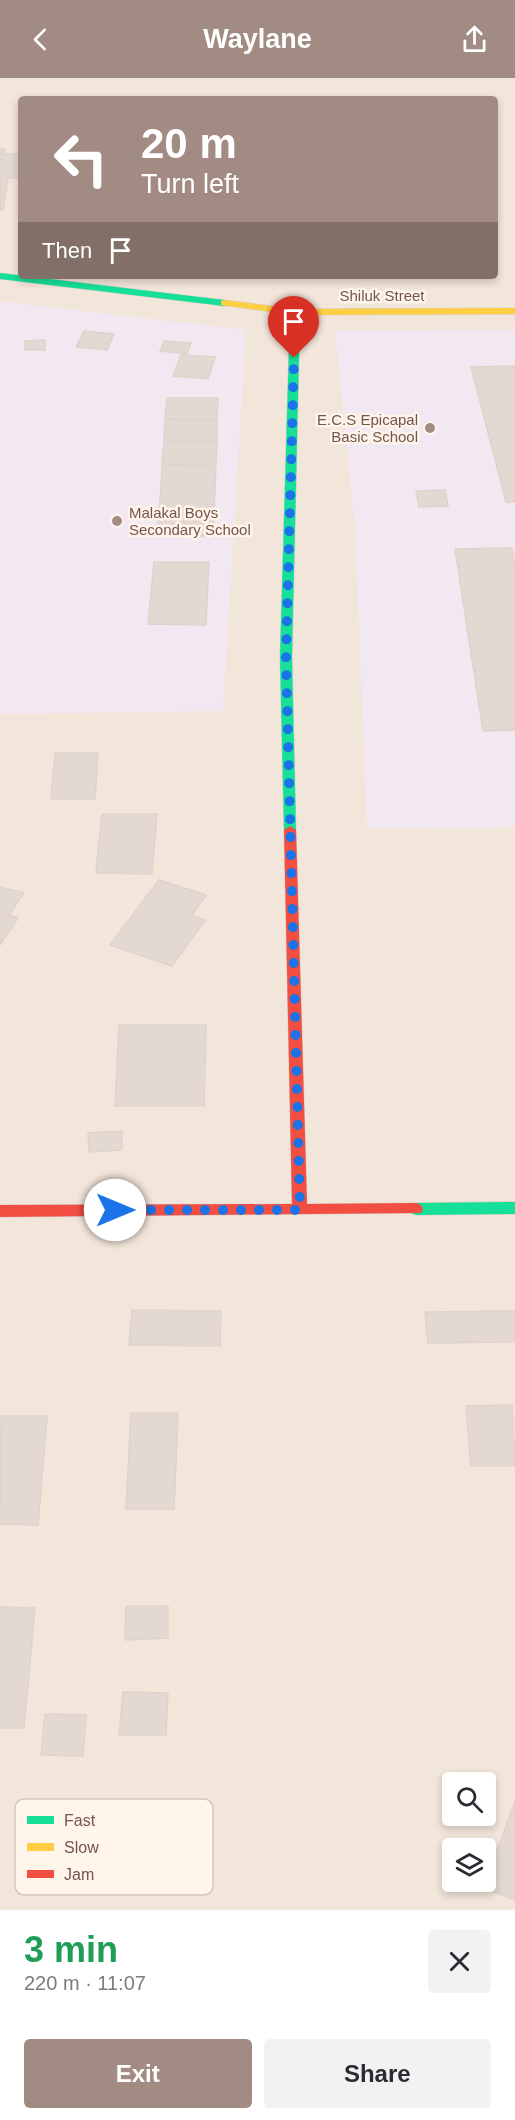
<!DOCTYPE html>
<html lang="en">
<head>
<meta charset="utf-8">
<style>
  :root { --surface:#fff; --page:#f2f2f3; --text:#2b2b33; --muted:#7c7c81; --accent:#a28b82 }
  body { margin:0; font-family:Arial,sans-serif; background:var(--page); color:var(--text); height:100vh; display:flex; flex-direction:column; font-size:22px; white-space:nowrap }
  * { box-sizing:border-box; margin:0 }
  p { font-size:20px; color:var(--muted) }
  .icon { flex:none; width:33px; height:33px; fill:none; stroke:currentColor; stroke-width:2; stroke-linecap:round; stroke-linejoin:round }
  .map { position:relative; height:1832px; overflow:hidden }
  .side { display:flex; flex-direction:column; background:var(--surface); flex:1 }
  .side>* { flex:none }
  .guide { position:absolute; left:18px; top:18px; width:480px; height:183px; border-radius:6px; box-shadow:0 3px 9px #0003; background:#a28b82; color:#fff; overflow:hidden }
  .controls { position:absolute; left:442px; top:1694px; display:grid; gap:12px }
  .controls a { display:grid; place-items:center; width:54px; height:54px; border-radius:6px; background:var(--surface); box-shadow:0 3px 9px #0003; font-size:30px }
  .pin { position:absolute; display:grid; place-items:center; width:51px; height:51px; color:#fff; margin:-62px -26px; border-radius:50% 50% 50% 0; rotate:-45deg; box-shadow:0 0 6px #0007 }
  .pin .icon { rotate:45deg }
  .me { position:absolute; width:66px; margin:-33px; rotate:90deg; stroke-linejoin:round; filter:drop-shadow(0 0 4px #0008) }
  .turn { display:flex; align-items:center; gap:21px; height:126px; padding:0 24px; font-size:27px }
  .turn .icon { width:78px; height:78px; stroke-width:2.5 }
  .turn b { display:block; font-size:42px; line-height:51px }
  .then { display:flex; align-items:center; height:57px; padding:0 24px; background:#0003; gap:12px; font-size:22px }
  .round { display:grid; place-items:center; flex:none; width:63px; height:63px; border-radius:6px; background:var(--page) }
  .summary { display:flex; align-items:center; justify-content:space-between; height:102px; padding:0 24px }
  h1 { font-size:36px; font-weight:700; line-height:45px; color:#1e9e55 }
  .button { display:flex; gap:12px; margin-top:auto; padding:12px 24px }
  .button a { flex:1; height:69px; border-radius:6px; background:var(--accent); color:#fff; font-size:24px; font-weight:700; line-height:69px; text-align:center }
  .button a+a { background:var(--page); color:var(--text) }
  header { display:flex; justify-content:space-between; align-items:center; height:78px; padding:0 24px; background:var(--accent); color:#fff; font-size:27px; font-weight:700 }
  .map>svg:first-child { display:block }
  .residential { fill:#f2e5da; fill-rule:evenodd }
  .education { fill:#f2e8f2 }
  .building { fill:#e3d8d2; stroke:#dfd3cc; stroke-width:1.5 }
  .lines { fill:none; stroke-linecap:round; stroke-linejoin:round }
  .fast-casing { stroke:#d6ccc6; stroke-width:1 }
  .slow-casing { stroke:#d6ccc6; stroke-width:1 }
  .jam-casing { stroke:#d6ccc6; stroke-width:1 }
  .fast { fill:#16e098; fill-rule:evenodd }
  .slow { fill:#ffcf43; fill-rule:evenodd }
  .jam { fill:#f24e42; fill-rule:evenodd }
  .route { stroke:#1a73e8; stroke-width:10; stroke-dasharray:0 18 }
  .poi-dot { fill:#a28b82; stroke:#fff5eb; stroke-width:2 }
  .labels { text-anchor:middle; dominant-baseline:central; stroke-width:5; stroke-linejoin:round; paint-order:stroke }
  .far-street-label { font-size:15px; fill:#75554a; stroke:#fff5eb }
  .far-poi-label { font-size:15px; fill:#75554a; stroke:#fff5eb; text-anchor:end }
  .key { fill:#fff5eb; stroke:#d6c5bb; stroke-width:1.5 }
  .key-label { font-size:16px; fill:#75554a }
</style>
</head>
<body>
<header><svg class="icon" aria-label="back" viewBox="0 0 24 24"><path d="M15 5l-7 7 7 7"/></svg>Waylane<svg class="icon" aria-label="share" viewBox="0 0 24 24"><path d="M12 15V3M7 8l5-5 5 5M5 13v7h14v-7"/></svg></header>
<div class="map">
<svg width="515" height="1832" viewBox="0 0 515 1832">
  <rect width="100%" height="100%" fill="#f6f0ea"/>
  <path class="residential" d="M0 0H515V1832H0ZM21 21H495V198H21ZM453 1704H486V1737H453ZM453 1770H486V1803H453Z"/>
  <path class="education" d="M0 223 246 252 223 633 0 636Z
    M515 252V749L367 750 355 449 335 253Z"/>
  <path class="building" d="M0 71H5L4 76H21L18 100H8L3 132H0Z
    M84 253 114 256 107 272 76 269Z
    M45 262V272H25V263Z
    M164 263 191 265 187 276 160 273Z
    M181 277 215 279 208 301 173 298Z
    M515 288V424H506L471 289Z
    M167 320H218L217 342 165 341Z
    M165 341 217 342V364H164Z
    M164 364H217L216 386 162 387Z
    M216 386 215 410H161L162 387Z
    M161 410H215L214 434H159Z
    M445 412 448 428 419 429 416 413Z
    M159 434H214L213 458H157Z
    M512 470 515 489V652L483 653 455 471Z
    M154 484H209L206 547 148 546Z
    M55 675H98L95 721H51Z
    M102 736H157L152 796 96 795Z
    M159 802 206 817 192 837 205 842 172 888 110 867Z
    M0 809 24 815 9 837 18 840 0 867Z
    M119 947H206L204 1028H115Z
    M122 1053V1072L89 1074 88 1055Z
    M132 1232 221 1233 220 1268 129 1267Z
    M515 1233V1264L428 1265 425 1234Z
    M512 1327 515 1388H471L466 1328Z
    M131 1335H178L174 1431H126Z
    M1 1338H47L38 1447 0 1446Z
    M126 1528H168V1560L125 1562Z
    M0 1529 35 1530 24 1650H0Z
    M123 1614 168 1615 166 1657H119Z
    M45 1636 86 1637 83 1678 41 1677Z
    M515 1723V1822L484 1810Z"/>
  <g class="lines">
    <defs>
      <path id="fast" d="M0 195 224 222 229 225 224 228 0 201Z
        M295 231 300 234 292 579 296 752 290 756 284 752 280 579 290 234Z
        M515 1124V1136L416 1137 411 1135 409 1131 411 1127 416 1125Z"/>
      <path id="slow" d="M224 222 295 231 515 230V236L295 237 221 227V223Z"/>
      <path id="jam" d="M290 748 296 752 307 1126 416 1125 421 1127 423 1131 421 1135 0 1139V1127L292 1126 284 752Z"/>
    </defs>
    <use href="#fast" class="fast-casing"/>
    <use href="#slow" class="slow-casing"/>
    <use href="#jam" class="jam-casing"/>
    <use href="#fast" class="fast"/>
    <use href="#slow" class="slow"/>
    <use href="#jam" class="jam"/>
  </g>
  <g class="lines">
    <path class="route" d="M115 1132H300L286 579 294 280"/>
  </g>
  <g class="poi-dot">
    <circle cx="430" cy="350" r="6"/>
    <circle cx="117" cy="443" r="6"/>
  </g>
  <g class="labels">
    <g class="far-street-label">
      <text x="382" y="217">Shiluk Street</text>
    </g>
    <g class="far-poi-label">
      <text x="418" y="341">E.C.S Epicapal<tspan x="418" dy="17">Basic School</tspan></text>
      <text x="129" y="434" text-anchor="start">Malakal Boys<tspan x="129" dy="17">Secondary School</tspan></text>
    </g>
  </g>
  <rect x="15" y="1721" width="198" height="96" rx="9" class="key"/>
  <rect x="27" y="1738" width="27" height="8" fill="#16e098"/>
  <rect x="27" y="1765" width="27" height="8" fill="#ffcf43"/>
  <rect x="27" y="1792" width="27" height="8" fill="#f24e42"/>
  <g class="key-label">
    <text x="64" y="1748">Fast</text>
    <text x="64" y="1775">Slow</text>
    <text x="64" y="1802">Jam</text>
  </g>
</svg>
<div class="controls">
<a><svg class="icon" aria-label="search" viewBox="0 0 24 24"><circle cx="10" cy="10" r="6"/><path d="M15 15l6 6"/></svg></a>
<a><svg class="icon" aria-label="layers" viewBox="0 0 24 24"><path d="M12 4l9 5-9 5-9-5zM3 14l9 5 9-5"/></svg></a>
</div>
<div class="pin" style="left:294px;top:280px;background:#d93025"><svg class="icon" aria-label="arrive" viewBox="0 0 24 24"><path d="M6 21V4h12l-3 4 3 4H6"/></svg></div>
<svg class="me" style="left:115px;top:1132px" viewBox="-20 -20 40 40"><circle r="19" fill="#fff"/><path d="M0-13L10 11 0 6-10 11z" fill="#1a73e8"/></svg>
<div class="guide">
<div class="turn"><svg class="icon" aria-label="left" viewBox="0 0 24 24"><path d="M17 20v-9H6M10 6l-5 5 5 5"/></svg><div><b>20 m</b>Turn left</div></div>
<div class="then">Then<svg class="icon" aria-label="arrive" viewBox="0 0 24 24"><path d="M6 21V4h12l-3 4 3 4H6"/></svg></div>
</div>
</div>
<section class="side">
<div class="summary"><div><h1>3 min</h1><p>220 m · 11:07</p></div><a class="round"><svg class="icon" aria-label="close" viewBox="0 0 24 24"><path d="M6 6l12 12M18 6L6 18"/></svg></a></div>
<div class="button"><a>Exit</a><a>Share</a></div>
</section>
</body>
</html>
